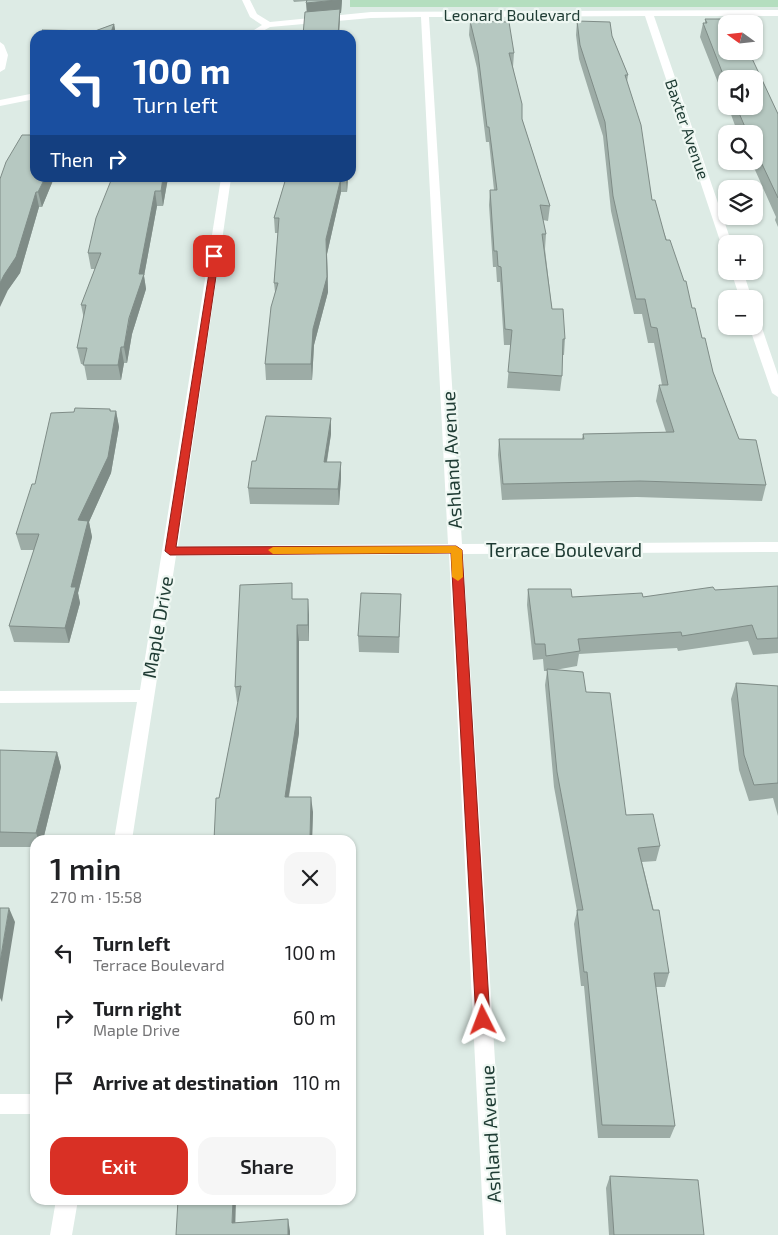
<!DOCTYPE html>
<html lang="en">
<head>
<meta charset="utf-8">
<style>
  :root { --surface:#fff; --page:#f6f6f6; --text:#202124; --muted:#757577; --accent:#d93025 }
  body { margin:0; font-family:"Exo 2",sans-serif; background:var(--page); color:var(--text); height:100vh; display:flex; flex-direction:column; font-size:19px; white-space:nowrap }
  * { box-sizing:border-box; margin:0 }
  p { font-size:16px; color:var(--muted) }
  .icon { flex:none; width:28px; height:28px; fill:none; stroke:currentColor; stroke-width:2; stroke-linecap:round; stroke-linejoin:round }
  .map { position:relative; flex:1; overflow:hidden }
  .sheet { position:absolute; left:30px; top:835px; width:326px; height:370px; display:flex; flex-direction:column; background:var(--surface); border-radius:15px; box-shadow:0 1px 4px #0004 }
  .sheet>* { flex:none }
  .guide { position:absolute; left:30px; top:30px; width:326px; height:152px; border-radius:15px; box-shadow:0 1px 4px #0004; background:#1a4fa0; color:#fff; overflow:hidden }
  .needle { width:32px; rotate:285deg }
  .tools { position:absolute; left:718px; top:15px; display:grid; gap:10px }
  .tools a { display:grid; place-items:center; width:45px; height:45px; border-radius:10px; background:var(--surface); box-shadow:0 1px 4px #0004; font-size:25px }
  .pin { position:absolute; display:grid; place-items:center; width:42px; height:42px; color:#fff; margin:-21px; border-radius:10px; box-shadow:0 2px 8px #0006 }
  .me { position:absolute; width:55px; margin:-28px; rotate:357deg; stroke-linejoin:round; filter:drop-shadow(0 0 4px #0008) }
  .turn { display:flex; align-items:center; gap:18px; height:105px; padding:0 20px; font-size:22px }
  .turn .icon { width:65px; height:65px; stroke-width:2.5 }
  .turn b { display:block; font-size:35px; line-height:42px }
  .then { display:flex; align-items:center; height:48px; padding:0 20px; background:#0003; gap:10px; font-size:19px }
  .round { display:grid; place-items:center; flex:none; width:52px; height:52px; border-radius:15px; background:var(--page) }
  .summary { display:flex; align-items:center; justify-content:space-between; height:85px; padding:0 20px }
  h1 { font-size:30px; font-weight:600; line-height:38px }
  .action { display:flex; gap:10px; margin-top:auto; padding:10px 20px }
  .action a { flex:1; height:58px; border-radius:15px; background:var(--accent); color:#fff; font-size:20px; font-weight:600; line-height:58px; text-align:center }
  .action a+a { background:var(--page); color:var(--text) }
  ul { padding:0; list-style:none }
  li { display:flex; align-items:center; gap:15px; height:65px; padding:0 20px }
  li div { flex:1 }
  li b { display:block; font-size:19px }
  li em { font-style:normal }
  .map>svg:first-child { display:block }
  .green { fill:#b4debf }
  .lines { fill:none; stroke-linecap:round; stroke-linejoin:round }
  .minor { fill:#fff; fill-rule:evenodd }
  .wall { fill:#9daca6 }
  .shaded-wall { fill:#7f8c87 }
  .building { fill:#b6c8c1; stroke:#7f8c87 }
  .route { fill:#d93025; stroke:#8d1f18 }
  .slow { fill:#f59e0b }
  .labels { text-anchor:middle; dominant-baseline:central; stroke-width:4.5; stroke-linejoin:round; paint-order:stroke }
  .far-street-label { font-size:16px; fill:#1e3b33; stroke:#eef7f2 }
  .street-label { font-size:19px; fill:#1e3b33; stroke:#eef7f2 }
</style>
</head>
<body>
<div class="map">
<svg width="778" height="1235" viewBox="0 0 778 1235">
  <rect width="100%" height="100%" fill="#ddebe5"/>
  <path class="green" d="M350 0H778V7H350Z"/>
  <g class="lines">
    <path class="minor" d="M242 0H250L257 14 270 22 371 12 778 10V16H654L732 244H726V247L721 244 645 16 429 17 462 544 778 542V552L463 554 506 1235H484L449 554 176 556 132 840H114L137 702 0 703V691L140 690 221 178H231L178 546 448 544 421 17 371 18 270 27 256 35H246L262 25 250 17Z
      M0 42 4 45 8 55 5 69 0 72Z
      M35 93V99L0 106V100Z
      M731 271H743L752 299H740Z
      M754 319 760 322 778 375V397L772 393 749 326H754Z
      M0 1094H35V1114H0Z
      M56 1200H78L72 1235H50Z"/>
  </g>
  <path class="wall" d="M293 0H342L341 13H340L339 35H303L307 12V1L294 2Z
    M705 19 752 52 751 57 778 114V227L775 220 776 217 751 161H754V134H738L728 106H754L726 79V103L700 37 703 23H705Z
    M470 21 514 53 513 67 522 119 550 206 548 221 543 220 546 234 545 249 552 309 565 339 564 355H562V376L560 391 507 388 511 345H504L500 282H497L496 267H493L489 205 490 190H494L489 142H486L477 68 469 35Z
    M577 21 612 36 628 75 627 82 652 200 692 308 713 372 739 439 766 485 762 501 637 497 502 500 498 455 499 439H582L583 434 666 432 656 401 659 385H662L654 343H648L642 314H634L611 211 603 136 579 59 576 35Z
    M114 24 116 35H43L42 30 95 31Z
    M22 135 54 178 42 207H39L20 273 8 290Z
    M168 178 163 206H157L144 276 146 289 132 334 127 363H124L121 380H87L84 364H81L77 348 84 319 81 305 95 269H91L88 253Z
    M283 178H348L347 192H341L327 254 328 292 314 345 312 380H266L265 364 275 292 274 283 278 233H275L274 218 286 178Z
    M111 411H116L119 427 111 473 89 522 92 537 78 593 80 603 69 643 14 642 9 626 34 550H21L16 534 35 484Z
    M331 418V434L327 462H341V478L339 505 250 504 248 488 256 461Z
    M778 586V653L753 655 748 641 678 651 677 648 579 654 577 666 555 670 586 692 626 815 660 846 656 861 642 862 669 973 665 987H656L675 1126 670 1138H598L584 986H581L574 924 577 911 554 787 545 685 547 671H544L543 659 533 660 527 605 528 589 572 597H643L715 590Z
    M401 594 399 653 359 652 358 636Z
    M293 599 309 615V641H299V733L289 797 313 812 312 840H214L219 798 238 702H237L235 687Z
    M736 683 778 686V816L773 798 749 801 739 770 731 699Z
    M0 750 57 752 61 767 43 840H35V847H0Z
    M610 1176 704 1235H609L606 1188Z"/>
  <path class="shaded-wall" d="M337 0H342L341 13H340L339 35H338L307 16 306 3Z
    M114 24 116 35H110Z
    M45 178H54L42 207 38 192Z
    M163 178H168L163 206 161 191Z
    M341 178V192L327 254 328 292 314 345 312 380 311 364 313 329 326 239Z
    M346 178H348L347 192Z
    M155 191 157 206 144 276 146 289 132 334 127 363 124 347Z
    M36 192 39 207 20 273 8 290 0 307V283Z
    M121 347 124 363 121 380 118 365Z
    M110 409 113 424 116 411 119 427 111 473 89 522 92 537 78 593 80 603 69 643 65 628 71 587 78 520Z
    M331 418V434L324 478V462Z
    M341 462V478L339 505 338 489Z
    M308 599 309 615V641L308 625Z
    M297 625 299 641V733L286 812 285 797Z
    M57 752 61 767 43 840H39L36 833Z
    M311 797 313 812 312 840H310Z
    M9 908 15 922 2 1002 0 998V962Z
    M233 1200H236L235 1234 232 1223Z
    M288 1219 290 1231V1235H288Z"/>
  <path class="building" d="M307 0H337L306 3Z
    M340 9 338 35H303L305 12Z
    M705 19H736L738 21 739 24H726V51H752V52H749L778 114V198L754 147V134H748L736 106H754V79H726V82L703 23H707Z
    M470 21 509 22 514 53H509L522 104V119L550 206 540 205 546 234H542L552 309H563L565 339H563L562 376 508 372 512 330 505 329 501 267 498 266 497 251H494L490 190H497L489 127H487L478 54Z
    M577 21 610 22 612 36 628 75H625L641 125 652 200H655L666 240H670L684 281H686L692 308H695L702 338H705L713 372 739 439 756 440 766 485 640 481 503 484 499 439H584L583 434 674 432 659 385H668L657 328 651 327 645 299H636L613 196 605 122 580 45Z
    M114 24 110 35H50L42 30 95 31Z
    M22 135H35V178H45L38 192H36L16 257 4 275 0 283V179L6 162Z
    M112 178H163L161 191H155L139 274H144L129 318 124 347H121L118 365H83L87 348H77L86 305H81L101 253H88L96 218Z
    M286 178H341L326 239 327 277 313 329 311 364H265L271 307 278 283H274L279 218H274Z
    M75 408 110 409V411H116L108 457 78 520 88 521 71 587H76L65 628 9 626 39 534H16L32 484H35L51 413 74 412Z
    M266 416 331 418 324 462H341L338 489 248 488 252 461H256Z
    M292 583V599H308V625H297V717L285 797H311L310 838 285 839V840H214L216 798H219L241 686 235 687 240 585Z
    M778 586V638L757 639 752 625 682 636 681 632 578 639 580 651 546 656 545 644H535L528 589H571L572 597 642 593 643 597 713 587 715 590Z
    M361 593 401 594 399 637 358 636Z
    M547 669 583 672 586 692 610 693 626 815 653 814 660 846 638 848 653 910H659L669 973H654L675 1126 602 1125 587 972H584L577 910H583L557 772Z
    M736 683 778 686V783L754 785 744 755Z
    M0 750 57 752 36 833 0 832Z
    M0 908H9L0 962Z
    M610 1176 698 1180 704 1235H614Z
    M178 1200H233L232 1223 288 1219V1235H176Z"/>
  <path class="route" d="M212 254 219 256 176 547 456 546 462 550 490 1020 488 1024 483 1026 478 1024 476 1020 451 553 170 555 165 551Z"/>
  <path class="slow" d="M456 546 462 550 463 577 458 581 452 577 451 553 273 554 268 550 273 547Z"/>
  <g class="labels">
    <g class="far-street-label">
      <text x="512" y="14">Leonard Boulevard</text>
      <text transform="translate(688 129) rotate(71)">Baxter Avenue</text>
    </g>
    <g class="street-label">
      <text transform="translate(451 460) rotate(-93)">Ashland Avenue</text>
      <text x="564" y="549">Terrace Boulevard</text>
      <text transform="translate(157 627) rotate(-80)">Maple Drive</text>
      <text transform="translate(490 1134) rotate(-93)">Ashland Avenue</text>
    </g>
  </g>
</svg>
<div class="tools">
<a><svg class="needle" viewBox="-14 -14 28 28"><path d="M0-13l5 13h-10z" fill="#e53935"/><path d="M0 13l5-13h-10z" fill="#757577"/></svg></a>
<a><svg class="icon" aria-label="sound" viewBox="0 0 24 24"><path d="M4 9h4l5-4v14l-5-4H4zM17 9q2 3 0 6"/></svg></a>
<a><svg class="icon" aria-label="search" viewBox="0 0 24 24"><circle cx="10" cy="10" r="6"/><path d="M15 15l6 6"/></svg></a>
<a><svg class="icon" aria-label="layers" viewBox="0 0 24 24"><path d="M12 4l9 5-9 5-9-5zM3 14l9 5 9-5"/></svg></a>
<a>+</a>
<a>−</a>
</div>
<div class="pin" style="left:214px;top:256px;background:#d93025"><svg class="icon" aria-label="arrive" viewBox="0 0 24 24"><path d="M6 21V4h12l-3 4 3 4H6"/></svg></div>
<svg class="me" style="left:483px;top:1020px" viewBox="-20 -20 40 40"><path d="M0-17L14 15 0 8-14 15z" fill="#d93025" stroke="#fff" stroke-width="4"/></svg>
<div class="guide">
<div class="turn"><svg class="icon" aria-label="left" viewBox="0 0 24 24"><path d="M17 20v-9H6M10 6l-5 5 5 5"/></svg><div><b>100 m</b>Turn left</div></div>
<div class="then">Then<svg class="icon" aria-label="right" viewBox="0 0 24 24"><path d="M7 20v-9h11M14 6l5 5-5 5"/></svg></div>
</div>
<section class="sheet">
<div class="summary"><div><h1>1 min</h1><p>270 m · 15:58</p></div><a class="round"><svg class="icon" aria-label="close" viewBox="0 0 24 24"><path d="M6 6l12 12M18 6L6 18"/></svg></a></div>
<ul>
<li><svg class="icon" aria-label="left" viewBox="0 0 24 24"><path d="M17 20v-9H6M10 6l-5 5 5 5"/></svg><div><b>Turn left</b><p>Terrace Boulevard</p></div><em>100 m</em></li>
<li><svg class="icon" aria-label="right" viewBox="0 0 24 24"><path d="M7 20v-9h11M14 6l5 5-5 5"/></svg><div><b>Turn right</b><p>Maple Drive</p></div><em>60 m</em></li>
<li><svg class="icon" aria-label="arrive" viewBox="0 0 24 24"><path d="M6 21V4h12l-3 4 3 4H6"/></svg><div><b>Arrive at destination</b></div><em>110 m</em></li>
</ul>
<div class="action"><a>Exit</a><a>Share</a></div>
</section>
</div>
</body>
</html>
